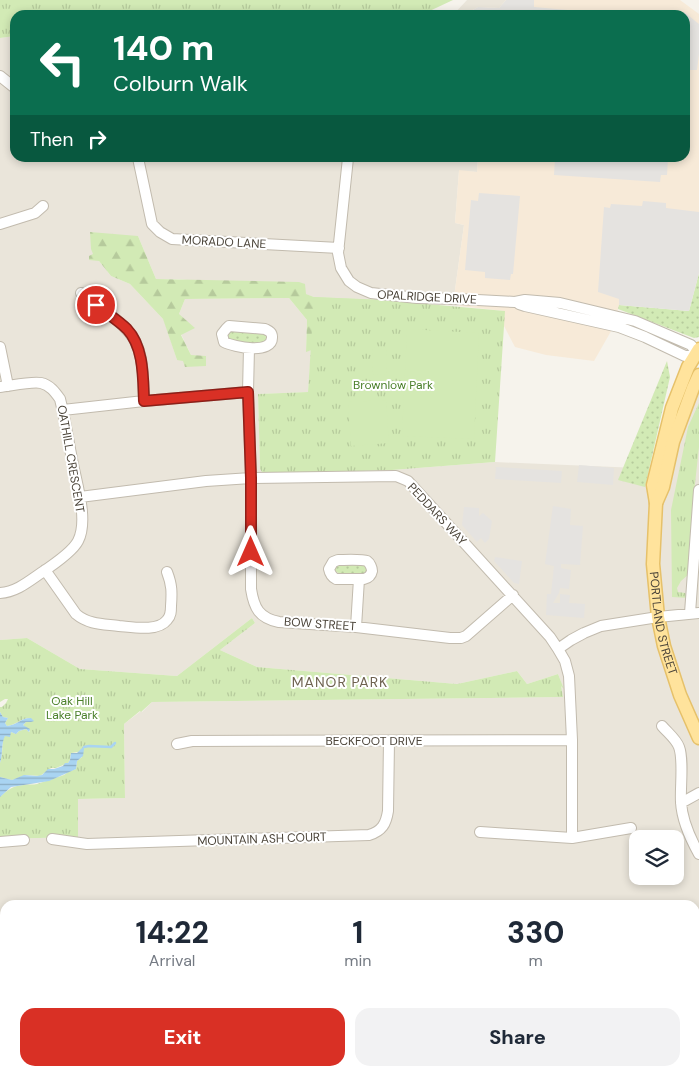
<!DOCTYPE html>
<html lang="en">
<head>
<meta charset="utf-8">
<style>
  :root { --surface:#fff; --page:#f2f2f3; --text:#1f2937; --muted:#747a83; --accent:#d93025 }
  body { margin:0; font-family:"DM Sans",sans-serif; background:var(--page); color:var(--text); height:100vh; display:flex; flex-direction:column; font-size:19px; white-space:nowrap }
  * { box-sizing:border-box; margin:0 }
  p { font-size:16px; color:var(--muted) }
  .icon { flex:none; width:28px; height:28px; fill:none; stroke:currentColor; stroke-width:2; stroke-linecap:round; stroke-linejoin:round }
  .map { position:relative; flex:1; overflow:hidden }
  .side { position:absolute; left:0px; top:900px; width:700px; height:176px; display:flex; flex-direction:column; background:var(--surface); border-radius:15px 15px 0 0; box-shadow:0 2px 8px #0003 }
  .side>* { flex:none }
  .hud { position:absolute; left:10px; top:10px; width:680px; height:152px; border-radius:15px; box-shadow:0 2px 8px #0003; background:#0b6e4f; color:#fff; overflow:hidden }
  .tools { position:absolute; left:629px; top:830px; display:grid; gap:10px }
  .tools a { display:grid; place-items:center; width:55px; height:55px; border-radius:10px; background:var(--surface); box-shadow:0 2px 8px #0003; font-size:25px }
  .pin { position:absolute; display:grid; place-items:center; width:42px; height:42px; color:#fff; margin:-21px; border:2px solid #fff; border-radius:50%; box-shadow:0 1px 5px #0007 }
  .me { position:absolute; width:55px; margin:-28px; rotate:0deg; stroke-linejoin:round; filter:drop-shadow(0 0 4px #0008) }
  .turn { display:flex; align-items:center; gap:18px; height:105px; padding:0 20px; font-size:22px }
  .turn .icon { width:65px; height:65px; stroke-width:2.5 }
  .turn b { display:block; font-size:35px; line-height:42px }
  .then { display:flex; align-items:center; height:48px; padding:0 20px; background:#0003; gap:10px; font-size:19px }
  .eta { display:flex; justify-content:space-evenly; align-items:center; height:85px; text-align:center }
  .eta b { font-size:30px; font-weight:800; line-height:35px }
  .action { display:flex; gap:10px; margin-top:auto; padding:10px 20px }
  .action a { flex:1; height:58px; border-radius:15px; background:var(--accent); color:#fff; font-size:20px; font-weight:800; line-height:58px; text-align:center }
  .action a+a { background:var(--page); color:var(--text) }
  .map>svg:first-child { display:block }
  .residential { fill:#eae5da; fill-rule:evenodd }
  .commercial { fill:#f7ead8 }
  .grass { fill:url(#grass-dots) }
  .forest { fill:url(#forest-firs) }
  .park { fill:url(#park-tufts) }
  .garden { fill:#d2eab5 }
  .parking { fill:#e5e3e0 }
  .water { fill:url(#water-rules) }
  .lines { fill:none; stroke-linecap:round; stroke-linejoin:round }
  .stream { stroke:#a9d4f2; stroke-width:2.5 }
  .minor-casing { stroke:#c2bbae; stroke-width:12 }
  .major-casing { stroke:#e6c16a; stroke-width:15 }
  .minor { stroke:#fff; stroke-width:10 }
  .major { stroke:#ffe39c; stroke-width:12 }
  .route-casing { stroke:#8d1f18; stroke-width:12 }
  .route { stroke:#d93025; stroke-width:9 }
  .labels { text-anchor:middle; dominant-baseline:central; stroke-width:4; stroke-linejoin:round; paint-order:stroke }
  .street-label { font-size:12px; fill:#4b4439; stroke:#fff }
  .park-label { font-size:12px; fill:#4a7f2a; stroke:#fff }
  .neighbourhood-label { font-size:14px; letter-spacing:1px; fill:#6e6250; stroke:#fff }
</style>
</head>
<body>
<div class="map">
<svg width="699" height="1076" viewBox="0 0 699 1076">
  <defs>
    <pattern id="grass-dots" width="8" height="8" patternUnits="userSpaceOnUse" patternTransform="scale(1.25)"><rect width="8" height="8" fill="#d2eab5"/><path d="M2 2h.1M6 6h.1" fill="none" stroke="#b6ca9c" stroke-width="1.8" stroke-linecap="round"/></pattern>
    <pattern id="forest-firs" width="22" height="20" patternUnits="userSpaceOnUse" patternTransform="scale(1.25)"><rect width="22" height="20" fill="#d2eab5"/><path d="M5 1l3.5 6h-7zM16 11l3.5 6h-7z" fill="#b6ca9c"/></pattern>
    <pattern id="park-tufts" width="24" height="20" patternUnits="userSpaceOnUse" patternTransform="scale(1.25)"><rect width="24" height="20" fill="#d2eab5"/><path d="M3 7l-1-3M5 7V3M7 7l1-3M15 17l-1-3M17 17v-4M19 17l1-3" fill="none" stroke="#b6ca9c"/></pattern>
    <pattern id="water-rules" width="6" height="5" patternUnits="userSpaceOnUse" patternTransform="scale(1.25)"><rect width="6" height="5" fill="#a9d4f2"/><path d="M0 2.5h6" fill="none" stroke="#8caec5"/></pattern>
  </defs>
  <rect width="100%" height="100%" fill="#f6f3ec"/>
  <path class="residential" d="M467 0H506L499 8 478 7 464 15H453Z
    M15 36V158H478L477 172 459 171 455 223 464 225 454 297 459 306 383 300 314 297 305 294 179 279H156L138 236 99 261 111 276 130 284 164 320 177 360 191 355 181 334 179 314 185 299 289 298 307 320 306 351 311 350 308 392 258 394 260 469 266 474 392 470 495 462 662 469 670 440 690 379 696 367 699 368V1076H654L660 1071H695V905H5V1071H567L563 1076H462L450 1072 442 1071 424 1076H13L0 1069V839L78 837 77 799 125 798 124 724 141 711 142 712 152 702 562 697 561 685 563 687 558 674 527 684 517 671 457 684 257 667 220 650 255 623 252 618 177 676 80 669 27 638 0 640V38ZM638 839H675V876H638Z"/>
  <path class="commercial" d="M506 0H680L699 14V273L619 305 614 326 594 361 546 355 515 347 504 326V311L459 306 454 297 464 225 455 223 459 170 477 172 478 158H685V15H464L478 7 499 8Z
    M567 1071H660L654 1076H563Z"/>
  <path class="grass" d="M699 273V337L694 338 618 309 619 305 689 311Z
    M230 332H254L265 334 267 339 263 344 231 341 227 337 228 333Z
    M667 361 670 377 645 487 618 480Z
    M367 564 368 572C359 576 342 576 335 571L334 568 336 565Z"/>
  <path class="forest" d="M90 232 138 236 156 279 299 282 305 284 306 294 314 297 383 300 340 340 306 352 307 320 289 298 185 299 179 314 195 328 181 335 191 355 206 356V366L185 367 183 361 177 360 163 319 130 284 111 276 99 261 89 260V256L93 254 91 249Z"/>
  <path class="park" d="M0 0H453L421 15H15V36L0 38Z
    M314 297 383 300 505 311 495 462 392 470 266 474 262 472 260 469 258 394 308 392Z
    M699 403V447L692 511V527L689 574 681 581 677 588 678 592 685 593 688 598 672 597 671 510 688 427Z
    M252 618 255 623 220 650 257 667 457 684 517 671 527 684 558 674 564 689 561 686 563 697 152 702 141 712 140 711 124 724 125 798 78 799V837L0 839V797C7 790 14 785 24 785 29 784 33 785 37 784 46 781 55 778 64 775L68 772 76 769 77 761 82 757 78 752 71 753 70 760 68 763 56 768H51L40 776 26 775 12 780 0 777V763L2 753 3 738 5 736H8L11 732 16 734 19 731 26 729 29 732 30 731 23 725 26 722H31V718C20 718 17 725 7 726L5 723 8 718 3 717 0 712V707H2L6 703 8 699H5L0 702V640L27 638 80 669 177 676Z"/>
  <path class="garden" d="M407 329 479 333 474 439 402 436Z
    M373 347 387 348 386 375 372 374Z
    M386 400 389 443 351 446 348 402Z"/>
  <path class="parking" d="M506 0H534V7L623 15H464L478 7 499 8Z
    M684 12 699 24V54L697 70H685Z
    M555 158H668L667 175H661L660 182 554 175Z
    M479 193 520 196 513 274H511L510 280 485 278V272L465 270 471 200 478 201Z
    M643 201 666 203V208L699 212V273L689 311 619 305V299L598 292 604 207 610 208 611 204 642 206Z
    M579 465 614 468 613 485 577 482Z
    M496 467 562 471 561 483 495 479Z
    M553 506 571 509 570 525 583 526 580 565 561 564V568L571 570 569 589 560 588 559 593 553 603H560V594L570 595 569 603 585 604 584 618 546 615 547 594H551L554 566 545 564Z
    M464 507 479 508V516L483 513 492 521 489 539 485 543 481 538 477 542 462 525Z
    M495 557 522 561 519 584 514 583 494 561Z
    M184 1071H224L330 1076H184Z"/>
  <path class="water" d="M0 712 3 717 8 718 5 723 7 726C18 725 20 718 31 718L34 721 31 722H26L23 725 30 729 29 732 26 729 19 731 16 734 11 732 10 737 5 736C1 743 3 755 0 763Z
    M83 747 84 749 83 756 77 761 76 769 49 781 11 787 0 797V777L12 780 24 775 37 776 42 775 48 769H54L63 766 65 763H68L70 760 71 753H77Z"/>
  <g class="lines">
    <path class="stream" d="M84 747 89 746 111 747 115 743"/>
    <defs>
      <path id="minor" d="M0 76 15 88
        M138 158 152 224 160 232 172 239 339 248
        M348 158 338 253 341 268 349 281 357 287 371 293 417 298 459 299 515 302 525 300 560 303 635 321 691 345 697 353 699 354
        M0 224 35 213 43 206
        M81 293C97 305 128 325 136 343 144 360 143 382 144 401
        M519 304 525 306 619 327 645 337 685 356 697 353
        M229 326 265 329C269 331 272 332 272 337 273 355 234 347 224 342L222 334 226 329Z
        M0 347 8 386
        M249 348 248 392 251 478V589C254 608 259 618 279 622L356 627 450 638H461L466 636 513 595
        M0 387C10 386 32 381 41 383 50 385 55 392 60 399 65 419 68 439 72 459 76 482 89 520 78 541 73 551 50 567 41 573 28 582 16 592 0 593
        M63 410 144 401 248 392
        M80 497 206 481 251 478 396 476 408 481 550 637 558 649 565 661 569 676 572 740V838
        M338 560C344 560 362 559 367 561 370 563 372 568 372 571 371 576 368 578 364 579H336C332 577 330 574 329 569L333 562Z
        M45 570 76 614C89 625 104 624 119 626 132 627 158 632 167 620 171 616 171 611 171 606 172 592 172 585 167 572
        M690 613 699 490
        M356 627 359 579
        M558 649 571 640 584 633 601 626 658 617 699 613
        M662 726C668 733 676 739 679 747 684 760 680 788 681 802 682 821 690 838 699 854
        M177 744 192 741 572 740
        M681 803 699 793
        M480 832 572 838 631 828
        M52 839 87 844 369 835C382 831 386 824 388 811L389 741
        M0 842 24 840
        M695 941 699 940
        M0 950H5
        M0 1022H5
        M290 1071C322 1075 355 1076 387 1071
        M477 1071 483 1076
        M661 1071 665 1076
        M675 1071 679 1076"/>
      <g id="major">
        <path id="s1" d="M699 349 688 367 672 408 653 485 656 503 653 564 658 617 664 646 680 695 699 738"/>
        <path d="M656 503 663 487 673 442 693 388 699 375"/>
        <path d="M695 981 699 978"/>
        <path d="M562 1076 566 1071"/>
      </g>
    </defs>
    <use href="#minor" class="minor-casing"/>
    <use href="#major" class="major-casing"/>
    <use href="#minor" class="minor"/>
    <use href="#major" class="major"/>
  </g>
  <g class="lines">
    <defs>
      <path id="route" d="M96 305C106 313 118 320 127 329 144 347 143 378 144 401L248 392 251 478V552"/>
    </defs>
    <use href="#route" class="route-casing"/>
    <use href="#route" class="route"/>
  </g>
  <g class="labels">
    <g class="street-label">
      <text transform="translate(224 242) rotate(3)">MORADO LANE</text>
      <text transform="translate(427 297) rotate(3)">OPALRIDGE DRIVE</text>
      <text transform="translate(71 459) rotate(80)">OATHILL CRESCENT</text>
      <text transform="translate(437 514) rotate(47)">PEDDARS WAY</text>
      <text stroke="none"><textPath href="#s1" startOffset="284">PORTLAND STREET</textPath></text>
      <text transform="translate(320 624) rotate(4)">BOW STREET</text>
      <text x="374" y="741">BECKFOOT DRIVE</text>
      <text transform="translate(262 839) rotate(-2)">MOUNTAIN ASH COURT</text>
    </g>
    <g class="park-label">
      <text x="393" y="385">Brownlow Park</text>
      <text x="72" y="701">Oak Hill<tspan x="72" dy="14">Lake Park</tspan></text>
    </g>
    <g class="neighbourhood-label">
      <text x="340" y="682">MANOR PARK</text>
    </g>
  </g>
</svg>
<div class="tools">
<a><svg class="icon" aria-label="layers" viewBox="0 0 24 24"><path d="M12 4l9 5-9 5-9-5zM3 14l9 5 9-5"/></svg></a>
</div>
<div class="pin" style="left:96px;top:305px;background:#d93025"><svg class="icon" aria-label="arrive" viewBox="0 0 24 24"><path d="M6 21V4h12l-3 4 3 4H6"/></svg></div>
<svg class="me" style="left:251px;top:552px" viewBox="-20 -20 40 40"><path d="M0-17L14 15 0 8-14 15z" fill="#d93025" stroke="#fff" stroke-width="4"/></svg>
<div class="hud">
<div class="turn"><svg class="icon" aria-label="left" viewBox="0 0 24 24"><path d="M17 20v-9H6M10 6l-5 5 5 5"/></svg><div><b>140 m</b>Colburn Walk</div></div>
<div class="then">Then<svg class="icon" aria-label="right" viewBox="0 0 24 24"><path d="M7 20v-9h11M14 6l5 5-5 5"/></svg></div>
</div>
<section class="side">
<div class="eta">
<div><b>14:22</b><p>Arrival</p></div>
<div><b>1</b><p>min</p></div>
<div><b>330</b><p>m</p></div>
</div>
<div class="action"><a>Exit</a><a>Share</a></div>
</section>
</div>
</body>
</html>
